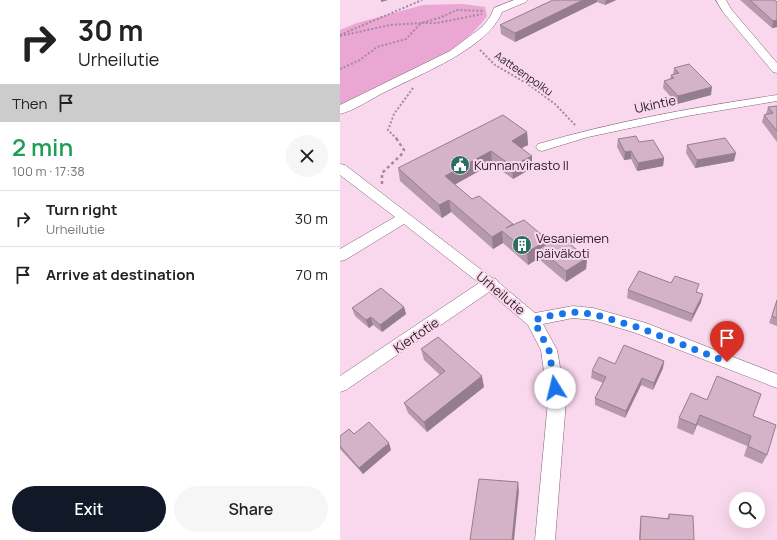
<!DOCTYPE html>
<html lang="en">
<head>
<meta charset="utf-8">
<style>
  :root { --surface:#fff; --page:#f6f6f6; --text:#222; --muted:#767676; --line:#e0e0e0; --accent:#111827 }
  body { margin:0; font-family:Manrope,sans-serif; background:var(--page); color:var(--text); height:100vh; display:flex; flex-direction:column; font-size:15px; white-space:nowrap }
  * { box-sizing:border-box; margin:0 }
  p { font-size:13px; color:var(--muted) }
  .icon { flex:none; width:22px; height:22px; fill:none; stroke:currentColor; stroke-width:2; stroke-linecap:round; stroke-linejoin:round }
  .map { position:relative; flex:1; overflow:hidden }
  .sheet { display:flex; flex-direction:column; background:var(--surface); width:340px }
  .sheet>* { flex:none }
  .guide { background:#fff; color:var(--text); overflow:hidden }
  .controls { position:absolute; left:389px; top:492px; display:grid; gap:8px }
  .controls a { display:grid; place-items:center; width:36px; height:36px; border-radius:50%; background:var(--surface); box-shadow:0 4px 16px #0002; font-size:20px }
  .pin { position:absolute; display:grid; place-items:center; width:34px; height:34px; color:#fff; margin:-41px -17px; border-radius:50% 50% 50% 0; rotate:-45deg; box-shadow:0 0 4px #0007 }
  .pin .icon { rotate:45deg }
  .me { position:absolute; width:44px; margin:-22px; rotate:351deg; stroke-linejoin:round; filter:drop-shadow(0 0 3px #0008) }
  .turn { display:flex; align-items:center; gap:14px; height:84px; padding:0 12px; font-size:18px }
  .turn .icon { width:52px; height:52px; stroke-width:2.5 }
  .turn b { display:block; font-size:28px; line-height:34px }
  .then { display:flex; align-items:center; height:38px; padding:0 12px; background:#0003; gap:8px; font-size:15px }
  .round { display:grid; place-items:center; flex:none; width:42px; height:42px; border-radius:21px; background:var(--page) }
  .summary { display:flex; align-items:center; justify-content:space-between; height:68px; padding:0 12px }
  h1 { font-size:24px; font-weight:600; line-height:30px; color:#1e9e55 }
  .cta { display:flex; gap:8px; margin-top:auto; padding:8px 12px }
  .cta a { flex:1; height:46px; border-radius:24px; background:var(--accent); color:#fff; font-size:16px; font-weight:600; line-height:46px; text-align:center }
  .cta a+a { background:var(--page); color:var(--text) }
  ul { padding:0; list-style:none }
  li { display:flex; align-items:center; gap:12px; height:56px; padding:0 12px; border-top:1px solid var(--line) }
  li div { flex:1 }
  li b { display:block; font-size:15px }
  li em { font-style:normal }
  main { display:flex; flex:1; min-height:0 }
  .map>svg:first-child { display:block }
  .green { fill:#eaa7d3 }
  .lines { fill:none; stroke-linecap:round; stroke-linejoin:round }
  .minor-casing { stroke:#806275; stroke-width:1 }
  .path-far1 { stroke:#a28a99; stroke-width:2; stroke-dasharray:2 2; stroke-linecap:butt }
  .path { stroke:#a28a99; stroke-width:2.5; stroke-dasharray:3 3; stroke-linecap:butt }
  .minor { fill:#fff; fill-rule:evenodd }
  .wall { fill:#b69aac }
  .shaded-wall { fill:#947d8c }
  .building { fill:#d4b3c8; stroke:#947d8c }
  .route { stroke:#1a73e8; stroke-width:7; stroke-dasharray:0 12.6 }
  .labels { text-anchor:middle; dominant-baseline:central; stroke-width:4; stroke-linejoin:round; paint-order:stroke }
  .far-street-label { font-size:11px; fill:#2f232a; stroke:#f9d7ec }
  .street-label { font-size:13px; fill:#2f232a; stroke:#f9d7ec }
  .poi-label { font-size:13px; fill:#2f232a; stroke:#f9d7ec; text-anchor:start }
</style>
</head>
<body>
<main>
<section class="sheet">
<div class="guide">
<div class="turn"><svg class="icon" aria-label="right" viewBox="0 0 24 24"><path d="M7 20v-9h11M14 6l5 5-5 5"/></svg><div><b>30 m</b>Urheilutie</div></div>
<div class="then">Then<svg class="icon" aria-label="arrive" viewBox="0 0 24 24"><path d="M6 21V4h12l-3 4 3 4H6"/></svg></div>
</div>
<div class="summary"><div><h1>2 min</h1><p>100 m · 17:38</p></div><a class="round"><svg class="icon" aria-label="close" viewBox="0 0 24 24"><path d="M6 6l12 12M18 6L6 18"/></svg></a></div>
<ul>
<li><svg class="icon" aria-label="right" viewBox="0 0 24 24"><path d="M7 20v-9h11M14 6l5 5-5 5"/></svg><div><b>Turn right</b><p>Urheilutie</p></div><em>30 m</em></li>
<li><svg class="icon" aria-label="arrive" viewBox="0 0 24 24"><path d="M6 21V4h12l-3 4 3 4H6"/></svg><div><b>Arrive at destination</b></div><em>70 m</em></li>
</ul>
<div class="cta"><a>Exit</a><a>Share</a></div>
</section>
<div class="map">
<svg width="437" height="540" viewBox="0 0 437 540">
  <rect width="100%" height="100%" fill="#f9d7ec"/>
  <path class="green" d="M123 4 145 7 147 16C119 57 45 86 0 108V30L17 23 83 5Z"/>
  <g class="lines">
    <defs>
      <path id="minor" d="M174 0H188L186 2 162 12C148 48 81 74 47 91 32 98 16 110 0 114V105L110 51 142 27 150 17 154 8Z
        M376 0H386L391 9 437 63V73L433 72 383 12Z
        M437 95V101L347 116 248 137 202 151 198 150 196 147 198 144C276 121 356 107 437 95Z
        M0 164 5 165 152 278 156 279 158 282 195 313 233 306 253 308 306 323 437 374V388L296 333 253 320 233 318 203 324 217 350 226 401 215 540H195L208 401 201 350 188 325 149 292 6 390 0 392V376L139 283 64 224 5 260 0 261V249L55 217 0 175Z"/>
    </defs>
    <use href="#minor" class="minor-casing"/>
    <path class="path-far1" d="M0 35 82 0
      M0 36 50 25 81 23 99 18 117 10 144 11
      M140 50 155 65 188 84 215 104 236 126
      M0 69 20 60 37 47 66 39 81 23H97L142 14
      M57 139 48 130 54 114 73 88"/>
    <path class="path" d="M42 184V173L61 155 64 150 56 138"/>
    <use href="#minor" class="minor"/>
  </g>
  <path class="wall" d="M213 0H276L265 5 257 2 175 42 161 34 160 25Z
    M400 0H434L437 2V27L432 28Z
    M334 68 371 95 337 104 323 88 324 81 330 79 331 75H333Z
    M437 106V142L422 122 424 115 426 114 428 107Z
    M187 132 188 145 181 148 192 168 173 179 152 164 114 184 132 199 173 224 208 243 247 258 246 269 226 282 200 260 199 258 188 265 163 243 153 249 111 212 102 218 60 181 58 168Z
    M278 139 299 142 324 158 323 166 297 171 291 159 284 160 277 147Z
    M347 145 394 161 355 168 346 153Z
    M288 290 357 292 361 302 351 322 287 298Z
    M437 300V326L429 323Z
    M64 307 66 314 42 332 33 325 29 328 15 316 12 308Z
    M81 349 144 387 87 432 68 413 64 403 100 375 84 360Z
    M324 361 323 368 313 390 301 385 285 418 255 405V398L263 383 251 378 252 371 275 364Z
    M367 400 413 416 427 455 422 464 404 456 407 446 357 425 353 435 337 428 339 418Z
    M14 434 51 450 23 474 0 449V436Z
    M329 514 354 540H299L300 522 301 516 327 519Z"/>
  <path class="shaded-wall" d="M41 0H48L41 2Z
    M243 0H257V2L175 42V33Z
    M266 0H276L265 5Z
    M437 20V27L432 28 433 21Z
    M372 87 371 95 337 104 338 96Z
    M187 132 188 145 172 153V141Z
    M151 151 152 164 107 189 105 176Z
    M291 151V159L284 160 285 152Z
    M396 153 394 161 355 168 357 160Z
    M192 156V168L173 179 172 166Z
    M324 158 323 166 297 171 298 163Z
    M109 200 111 212 102 218 99 205Z
    M162 231 163 243 153 249 152 237Z
    M208 240V253L199 249V258L188 265 187 252Z
    M247 258 246 269 226 282V271Z
    M363 294 361 302 351 322 353 314Z
    M64 307 66 314 42 332 40 325Z
    M31 317 33 325 29 328 26 320Z
    M324 361 323 368 313 390 314 383Z
    M142 376 144 387 87 432 84 422Z
    M302 378 301 385 285 418 286 411Z
    M360 415 357 425 353 435 356 425Z
    M49 443 51 450 23 474 19 468Z
    M178 482 179 491 174 540H172Z"/>
  <path class="building" d="M213 0H243L175 33 160 25Z
    M410 0H434L437 2V20L433 21Z
    M349 64 372 87 338 96 324 81 334 78 331 75 339 73 334 68Z
    M437 106V131L424 115 433 113 428 107Z
    M163 115 187 132 172 141 192 156 172 166 151 151 105 176 132 199 139 196 173 224 166 228 184 220 208 240 187 252 162 231 152 237 109 200 99 205 58 168Z
    M296 136 299 142 313 140 324 158 298 163 291 151 285 152 278 139Z
    M385 138 396 153 357 160 347 145Z
    M220 236 247 258 226 271 199 249Z
    M299 271 331 283 335 276 359 284 356 292 363 294 353 314 288 290Z
    M41 288 64 307 40 325 31 317 26 320 12 308Z
    M437 300V318L432 316Z
    M98 337 142 376 84 422 64 403 105 371 81 349Z
    M284 345 324 361 314 383 302 378 286 411 255 398 266 377 252 371 259 357 275 364Z
    M377 376 421 394 413 416 436 425 427 455 408 446 411 436 360 415 356 425 339 418 351 393 367 400Z
    M29 422 49 443 19 468 0 446V436L9 429 14 434Z
    M139 479 178 482 172 540H130Z
    M329 514 353 516 354 540H300L301 516 329 519Z"/>
  <g class="lines">
    <path class="route" d="M215 388 209 350 194 321 202 317 233 312 253 314 300 328 387 362"/>
  </g>
  <defs>
    <symbol id="civic-disc" viewBox="-11 -11 22 22"><circle r="9.5" fill="#286e62" stroke="#f9d7ec"/><path d="M-.6-6.5H3V-4.5H.6V-3L4-1V1h2V6H-6V1h2V-1L-.6-3ZM-1.2 2.5V6h2.4V2.5Z" fill="#fff"/></symbol>
    <symbol id="building-disc" viewBox="-11 -11 22 22"><circle r="9.5" fill="#286e62" stroke="#f9d7ec"/><path d="M-4-6H4V6H1V3H-1V6H-4ZM-2.5-4.3h1.7v1.8h-1.7ZM.8-4.3h1.7v1.8H.8ZM-2.5-1h1.7V.8h-1.7ZM.8-1h1.7V.8H.8Z" fill="#fff"/></symbol>
  </defs>
  <g fill-rule="evenodd">
    <use href="#civic-disc" x="109" y="154" width="22" height="22"/>
    <use href="#building-disc" x="171" y="234" width="22" height="22"/>
  </g>
  <g class="labels">
    <g class="far-street-label">
      <text transform="translate(184 73) rotate(35)">Aatteenpolku</text>
    </g>
    <g class="street-label">
      <text transform="translate(315 104) rotate(-12)">Ukintie</text>
      <text transform="translate(161 293) rotate(40)">Urheilutie</text>
      <text transform="translate(76 335) rotate(-34)">Kiertotie</text>
    </g>
    <g class="poi-label">
      <text x="134" y="165">Kunnanvirasto II</text>
      <text x="196" y="238">Vesaniemen<tspan x="196" dy="15">päiväkoti</tspan></text>
    </g>
  </g>
</svg>
<div class="controls">
<a><svg class="icon" aria-label="search" viewBox="0 0 24 24"><circle cx="10" cy="10" r="6"/><path d="M15 15l6 6"/></svg></a>
</div>
<div class="pin" style="left:387px;top:362px;background:#d93025"><svg class="icon" aria-label="arrive" viewBox="0 0 24 24"><path d="M6 21V4h12l-3 4 3 4H6"/></svg></div>
<svg class="me" style="left:215px;top:388px" viewBox="-20 -20 40 40"><circle r="19" fill="#fff"/><path d="M0-13L10 11 0 6-10 11z" fill="#1a73e8"/></svg>
</div>
</main>
</body>
</html>
